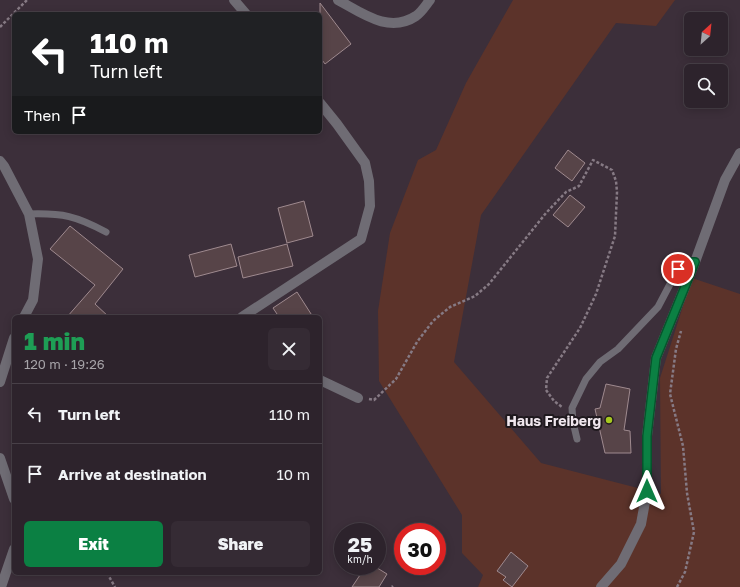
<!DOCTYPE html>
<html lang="en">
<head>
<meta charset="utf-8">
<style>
  :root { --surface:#2d232c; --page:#352b34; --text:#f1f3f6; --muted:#a7a4a9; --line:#484048; --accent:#0b8043 }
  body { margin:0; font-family:"Golos Text",sans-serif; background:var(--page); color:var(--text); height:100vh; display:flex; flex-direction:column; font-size:15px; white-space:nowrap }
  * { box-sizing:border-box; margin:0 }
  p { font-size:13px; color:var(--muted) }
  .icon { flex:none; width:22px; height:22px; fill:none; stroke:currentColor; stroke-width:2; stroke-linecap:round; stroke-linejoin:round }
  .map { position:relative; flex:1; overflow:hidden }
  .sheet { position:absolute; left:12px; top:315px; width:310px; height:260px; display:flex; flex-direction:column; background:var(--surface); border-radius:6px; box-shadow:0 2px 10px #0003,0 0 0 1px var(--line) }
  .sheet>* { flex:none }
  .guide { position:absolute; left:12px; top:12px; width:310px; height:122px; border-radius:6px; box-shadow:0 2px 10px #0003,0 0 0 1px var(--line); background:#202124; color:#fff; overflow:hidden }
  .needle { width:26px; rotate:27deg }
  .fabs { position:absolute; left:684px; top:12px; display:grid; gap:8px }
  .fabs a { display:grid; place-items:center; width:44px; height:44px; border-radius:6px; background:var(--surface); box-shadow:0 2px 10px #0003,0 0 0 1px var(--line); font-size:20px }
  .speed { position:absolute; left:334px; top:523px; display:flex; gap:8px; font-size:20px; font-weight:700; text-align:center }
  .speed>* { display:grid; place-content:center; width:52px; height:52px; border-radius:50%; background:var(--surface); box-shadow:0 2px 10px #0003,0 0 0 1px var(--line); line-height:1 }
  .speed small { font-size:10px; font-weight:400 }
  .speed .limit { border:6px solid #d22; background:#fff; color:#111 }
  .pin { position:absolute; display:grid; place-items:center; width:34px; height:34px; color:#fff; margin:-17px; border:2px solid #fff; border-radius:50%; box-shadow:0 1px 4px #0007 }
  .me { position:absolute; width:44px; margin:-22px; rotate:0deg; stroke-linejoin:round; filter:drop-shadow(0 0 3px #0008) }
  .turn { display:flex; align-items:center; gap:14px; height:84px; padding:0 12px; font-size:18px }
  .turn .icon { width:52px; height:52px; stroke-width:2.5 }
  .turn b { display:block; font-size:28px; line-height:34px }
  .then { display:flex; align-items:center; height:38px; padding:0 12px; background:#0003; gap:8px; font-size:15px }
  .round { display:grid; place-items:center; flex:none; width:42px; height:42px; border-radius:6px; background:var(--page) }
  .summary { display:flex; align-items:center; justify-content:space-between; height:68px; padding:0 12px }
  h1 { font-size:24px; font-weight:800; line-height:30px; color:#1e9e55 }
  .action { display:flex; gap:8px; margin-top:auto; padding:8px 12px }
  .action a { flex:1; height:46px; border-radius:6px; background:var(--accent); color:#fff; font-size:16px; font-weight:800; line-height:46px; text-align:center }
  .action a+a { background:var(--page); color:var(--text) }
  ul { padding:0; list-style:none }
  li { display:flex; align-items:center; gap:12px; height:60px; padding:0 12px; border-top:1px solid var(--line) }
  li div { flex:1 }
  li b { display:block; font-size:15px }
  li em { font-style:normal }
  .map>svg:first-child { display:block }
  .green { fill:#5c332a }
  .building { fill:#574448; stroke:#9f8a8f }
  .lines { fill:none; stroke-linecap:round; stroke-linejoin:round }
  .path { stroke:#867a84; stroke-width:2.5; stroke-dasharray:3 2; stroke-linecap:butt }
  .service { stroke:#6f6c74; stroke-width:7 }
  .minor { stroke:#6f6c74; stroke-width:10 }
  .route-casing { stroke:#07532c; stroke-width:10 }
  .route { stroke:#0b8043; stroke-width:7 }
  .poi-dot { fill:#a6c820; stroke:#1f191e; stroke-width:1.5 }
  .labels { text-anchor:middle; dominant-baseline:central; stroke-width:4; stroke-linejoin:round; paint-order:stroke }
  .poi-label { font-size:14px; font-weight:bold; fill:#f0e7ee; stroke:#1f191e; text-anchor:end }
</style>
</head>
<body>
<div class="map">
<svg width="740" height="587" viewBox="0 0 740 587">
  <rect width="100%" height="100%" fill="#3c2f3a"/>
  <path class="green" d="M513 0H675L656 26 616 23 481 215 454 362 541 463 661 494 660 378 692 278 740 294V587H478L483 575 462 553V515L379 381 378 311 390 233 418 160 436 150 466 83Z"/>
  <path class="building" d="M320 3 351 44 325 64 320 57Z
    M568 150 585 163 572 181 555 168Z
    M570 195 585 207 568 227 553 215Z
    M304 201 313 236 287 243 278 208Z
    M70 226 123 269 95 304 109 317H67L95 285 50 249Z
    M231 244 237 266 195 277 189 255Z
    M287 244 293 266 243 278 238 257Z
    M297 292 313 317H279L273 308Z
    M606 384 630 389 624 430 630 431 631 453H605L595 409 600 408Z
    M511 552 528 566 512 587 503 580 506 577 497 571Z
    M366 566H374L387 574 379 587H352Z"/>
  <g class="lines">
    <path class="path" d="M0 27 27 0
      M369 399 374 400 396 379 417 342 433 321 450 307 475 296 489 284 546 213 566 192 579 186 593 160 612 170 616 181 617 192 615 236 596 294 580 328 547 378 546 390 554 401 562 407
      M107 573 115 587
      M392 587 393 586
      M677 587 685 572 694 532 687 493 683 446 670 394 676 349 681 331"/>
    <path class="service" d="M29 214C63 213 76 216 106 232
      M577 439 573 422 572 408 586 379 600 362 618 349 658 307 678 269 685 262H695"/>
    <path class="minor" d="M234 0 246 14
      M338 0C362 13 389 34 416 16 421 13 426 5 430 0
      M0 161 4 166 29 214 38 259 33 300 24 317
      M242 317 361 239 370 206 369 181 365 163 337 124 320 103
      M320 380 358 398
      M0 382 14 338
      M0 458 14 499
      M1 587 14 549
      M601 587 621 564 641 524 647 491V436L656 358 695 262 725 180 740 153"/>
  </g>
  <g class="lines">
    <defs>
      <path id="route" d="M647 491V436L656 358 695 262H685L678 269"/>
    </defs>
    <use href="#route" class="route-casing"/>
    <use href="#route" class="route"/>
  </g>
  <circle class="poi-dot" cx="609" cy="420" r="4"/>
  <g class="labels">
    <g class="poi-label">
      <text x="601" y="420">Haus Freiberg</text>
    </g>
  </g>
</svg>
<div class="fabs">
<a><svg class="needle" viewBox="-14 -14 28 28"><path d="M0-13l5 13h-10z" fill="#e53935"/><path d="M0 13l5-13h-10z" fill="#a7a4a9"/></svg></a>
<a><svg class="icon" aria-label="search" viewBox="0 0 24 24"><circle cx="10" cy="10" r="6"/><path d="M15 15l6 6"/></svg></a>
</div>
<div class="speed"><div>25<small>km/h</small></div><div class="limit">30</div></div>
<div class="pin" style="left:678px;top:269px;background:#d93025"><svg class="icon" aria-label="arrive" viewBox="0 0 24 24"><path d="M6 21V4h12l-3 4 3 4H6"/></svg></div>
<svg class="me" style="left:647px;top:491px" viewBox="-20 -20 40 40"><path d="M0-17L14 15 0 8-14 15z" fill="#0b8043" stroke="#fff" stroke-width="4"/></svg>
<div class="guide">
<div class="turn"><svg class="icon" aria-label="left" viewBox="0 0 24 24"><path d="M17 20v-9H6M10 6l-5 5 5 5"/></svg><div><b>110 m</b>Turn left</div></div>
<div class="then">Then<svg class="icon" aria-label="arrive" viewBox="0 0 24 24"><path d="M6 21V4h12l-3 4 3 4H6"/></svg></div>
</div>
<section class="sheet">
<div class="summary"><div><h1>1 min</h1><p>120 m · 19:26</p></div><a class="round"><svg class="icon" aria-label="close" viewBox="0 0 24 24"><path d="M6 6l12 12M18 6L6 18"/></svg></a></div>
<ul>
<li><svg class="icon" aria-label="left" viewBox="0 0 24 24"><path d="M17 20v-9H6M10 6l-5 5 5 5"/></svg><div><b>Turn left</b></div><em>110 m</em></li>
<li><svg class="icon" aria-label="arrive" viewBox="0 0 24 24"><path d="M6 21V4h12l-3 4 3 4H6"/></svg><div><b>Arrive at destination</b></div><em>10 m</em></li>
</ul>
<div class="action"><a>Exit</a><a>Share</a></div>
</section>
</div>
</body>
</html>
